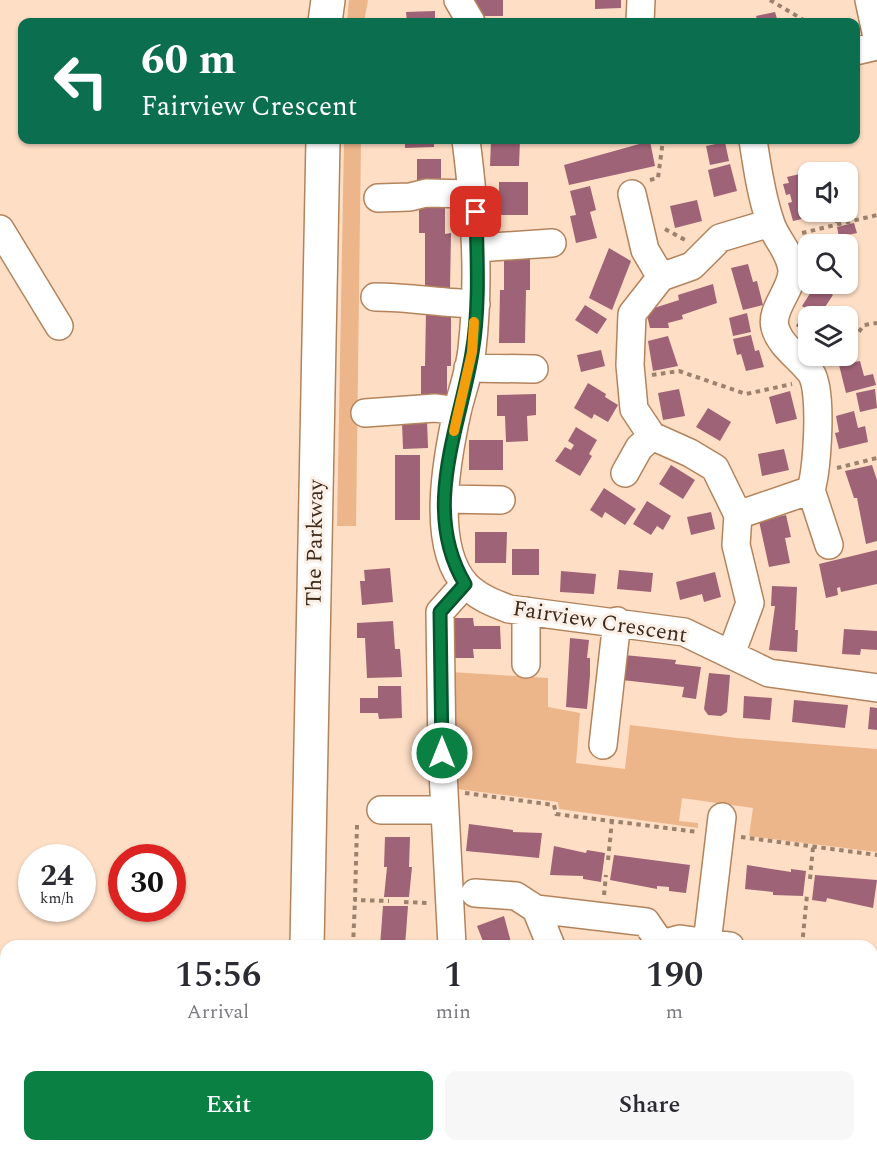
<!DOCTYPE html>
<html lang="en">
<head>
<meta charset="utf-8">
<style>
  :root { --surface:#fff; --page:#f7f7f7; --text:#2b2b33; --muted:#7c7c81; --accent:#0b8043 }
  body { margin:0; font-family:Spectral,serif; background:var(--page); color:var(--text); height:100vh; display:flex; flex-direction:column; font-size:22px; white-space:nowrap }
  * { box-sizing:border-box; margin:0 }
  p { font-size:20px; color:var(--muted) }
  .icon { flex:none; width:33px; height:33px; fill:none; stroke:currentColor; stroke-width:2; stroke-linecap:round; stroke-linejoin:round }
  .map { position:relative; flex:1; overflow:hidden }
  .panel { position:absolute; left:0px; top:940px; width:878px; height:212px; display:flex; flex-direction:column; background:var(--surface); border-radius:18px 18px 0 0; box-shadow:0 2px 4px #0004 }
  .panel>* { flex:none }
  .banner { position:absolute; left:18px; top:18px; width:842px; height:126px; border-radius:12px; box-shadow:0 2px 4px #0004; background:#0b6e4f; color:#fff; overflow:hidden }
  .buttons { position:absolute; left:798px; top:162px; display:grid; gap:12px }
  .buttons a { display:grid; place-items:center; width:60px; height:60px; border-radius:12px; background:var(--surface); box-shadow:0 2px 4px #0004; font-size:30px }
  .speed { position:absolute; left:18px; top:844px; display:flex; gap:12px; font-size:30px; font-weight:700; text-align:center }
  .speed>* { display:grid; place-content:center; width:78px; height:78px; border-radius:50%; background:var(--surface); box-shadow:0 2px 4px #0004; line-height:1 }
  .speed small { font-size:15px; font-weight:400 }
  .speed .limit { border:9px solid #d22; background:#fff; color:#111 }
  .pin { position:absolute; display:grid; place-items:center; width:51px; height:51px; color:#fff; margin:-26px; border-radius:12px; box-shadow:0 3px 9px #0006 }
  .me { position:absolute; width:66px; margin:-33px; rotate:0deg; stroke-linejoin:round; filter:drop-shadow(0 0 4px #0008) }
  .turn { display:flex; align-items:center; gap:21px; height:126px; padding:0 24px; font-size:27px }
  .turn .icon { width:78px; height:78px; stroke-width:2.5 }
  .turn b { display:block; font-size:42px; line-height:51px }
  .eta { display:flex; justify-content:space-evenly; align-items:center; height:102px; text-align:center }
  .eta b { font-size:36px; font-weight:600; line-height:42px }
  .button { display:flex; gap:12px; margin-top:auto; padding:12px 24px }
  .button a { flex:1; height:69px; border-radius:12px; background:var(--accent); color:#fff; font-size:24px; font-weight:600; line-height:69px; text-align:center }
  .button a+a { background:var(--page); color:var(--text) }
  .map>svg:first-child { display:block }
  .green { fill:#edb58a }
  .building { fill:#9e6376 }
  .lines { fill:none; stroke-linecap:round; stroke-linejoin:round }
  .minor-casing { stroke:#b3835c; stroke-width:30 }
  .major-casing { stroke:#b3835c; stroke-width:36 }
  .path { stroke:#9c826d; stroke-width:4; stroke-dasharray:4.5 4.5; stroke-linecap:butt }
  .minor { stroke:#fff; stroke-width:27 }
  .major { stroke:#fff; stroke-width:33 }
  .route-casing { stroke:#07532c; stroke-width:15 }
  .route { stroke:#0b8043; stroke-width:10 }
  .slow { stroke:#f59e0b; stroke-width:10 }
  .labels { text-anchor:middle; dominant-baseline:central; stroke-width:6; stroke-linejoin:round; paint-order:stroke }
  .street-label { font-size:22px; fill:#3f2a1a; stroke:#fbf0e8 }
</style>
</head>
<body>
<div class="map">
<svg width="877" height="1151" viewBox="0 0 877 1151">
  <rect width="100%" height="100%" fill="#fedec5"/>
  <path class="green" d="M349 0H368L364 22H347Z
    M344 140H361L356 526H337Z
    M451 672 548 678V707L580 713 576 763 625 769 630 725 737 738 877 749V852L749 836 753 808 682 798 679 821 698 823V828L559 809 558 802 457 789Z
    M6 1102V1146H285L284 1151H0V1105Z"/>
  <path class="building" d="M475 0H503V16H475Z
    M595 0H621V8L595 9Z
    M435 11V22H407L406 12Z
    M775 12 778 22H758L756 16Z
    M405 140H434V147L405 148Z
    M491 140H520L519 166H490Z
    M650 141 655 166 569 185 564 165Z
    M725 142 729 161 710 165 706 146Z
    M417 159H441V182H417Z
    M730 164 737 191 714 197 708 170Z
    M808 172 807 202 811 217 793 221 788 203 792 202 790 194 786 195 783 184 789 183 787 177Z
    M499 182H528V215H499Z
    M590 186 596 210 590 212 597 238 576 243 570 216 576 215 570 191Z
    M697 200 702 221 675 228 670 206Z
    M419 202 445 203V234L451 233 450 289 425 288V233H419Z
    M848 207H851L853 219 835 223 833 212H848Z
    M854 223 857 233 839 237 837 227Z
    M838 235 840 244H817L816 239Z
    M609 248 631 261 612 310 589 298Z
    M504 256 530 257V290H526L525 343H499L500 290H504Z
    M748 264 753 282 757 281 763 305 743 310 731 268Z
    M713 284 717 303 682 315 683 319 668 323 669 328H650L647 315 651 309 679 300 678 295Z
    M816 284 833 295 819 316H808V333L796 326 806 309 802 306Z
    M585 305 607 319 597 334 575 320Z
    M426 312H451V366H447V399H421V366H425Z
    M747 313 751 332 733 336 729 318Z
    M751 335 755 351 759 350 764 367 746 371 741 354 737 355 733 339Z
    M668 336 678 366 653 371 648 341Z
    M601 350 605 366 581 372 577 355Z
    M860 361 864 376 873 374 876 385 846 393 839 365Z
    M588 383 606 394 605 397 618 405 608 422 594 414 592 419 574 408Z
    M679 389 685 416 663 420 658 393Z
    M875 389 877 408 860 412 856 393Z
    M790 391 797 419 776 424 769 397Z
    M536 394V415L527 416 528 441 506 442 505 416H497V395Z
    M708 408 731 422 720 441 696 427Z
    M854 411 858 428 865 426 868 442 839 449 835 433 839 432 836 416Z
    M427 421 428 448 403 449 402 422Z
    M576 427 597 440 589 454 592 456 580 476 555 461 565 447 571 450 574 445 568 441Z
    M469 440H503V470H469Z
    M784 449 789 470 762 476 758 454Z
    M395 455H420V520H395Z
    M671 465 695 480 683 499 659 484Z
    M872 465 877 480V541L866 544 857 498H854L845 471Z
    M604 488 636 509 625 525 605 512 602 518 590 510Z
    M647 501 671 516 663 530 657 526 651 535 633 524Z
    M711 512 715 529 691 535 687 517Z
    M786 515 791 537 785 538 790 563 769 567 759 521Z
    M475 532H507L506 563H475Z
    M512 549H539V575H512Z
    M877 550V584L841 592 840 587 837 588 838 595 826 598 819 564Z
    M390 568 393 602 362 605 360 581H365L364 570Z
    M619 570 653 573 651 592 617 589Z
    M561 571 596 574 594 594 560 592Z
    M715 572 721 597 704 602 702 594 680 600 676 582Z
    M772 586 797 587 795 630H798L797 652 769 650 775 606H771Z
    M452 618H473L474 626H500L501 649H473L474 658H453Z
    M393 621 395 649H400L402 677 367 678 365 638H357V623Z
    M844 629 877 631V650L861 649 860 655 842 654Z
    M570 638 589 640 587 658H590V675L587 709 566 707Z
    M624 655 676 660 675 664 701 667 696 699 682 697 684 687 622 680Z
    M709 673 730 675 727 712 721 716 708 715 704 709Z
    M378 686H401L402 718 379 719 378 713H360V698H378Z
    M744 696 772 698 770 720 743 718Z
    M794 700 848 705 845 728 792 722Z
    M870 707 877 708V730L868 729Z
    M469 824 513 830V832L542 833 539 858 466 851Z
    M385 837H410L409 867H412L409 897H384L387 867H384Z
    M554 846 586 853 587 850 605 853 601 882 583 879V876L550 875Z
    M614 855 690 865 686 893 669 891V887L657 886V889L610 880Z
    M747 865 791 872V869L806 871 803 896 773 895V892L745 889Z
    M815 875 877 880 873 908 827 898 826 902 812 900Z
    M383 906H408L405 946H380Z
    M504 916 512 946 484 944 477 926Z
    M564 1146H626L613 1151H561L560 1148Z
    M799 1146H827V1151H799Z"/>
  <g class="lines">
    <defs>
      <path id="minor" d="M458 0 471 22
        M869 0 877 37
        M640 22 641 0
        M855 51 877 46
        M466 140C475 210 480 278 472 349 470 370 462 391 457 412 447 458 430 546 466 585 478 597 493 603 509 609L684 632 769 673 877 688
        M632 194 645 250 661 277
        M378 198 410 197 426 193 473 194
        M0 229 59 326
        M477 248 552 243
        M375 297C409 297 441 303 476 304
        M468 368 534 369
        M365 413 435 408 457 411
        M625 473 639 448 652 436
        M811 490 829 545
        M445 499 501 500
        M738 515 811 490C817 468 823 391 811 373 800 358 779 345 775 327 770 309 793 289 792 270 790 250 775 239 770 221 761 195 757 166 753 140
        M731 654 750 603 736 545 738 515 715 468 690 453 652 436 634 409 630 365 632 314 661 277 692 266 720 238 770 223
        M526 664V611
        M603 745 617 621
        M381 810H445
        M475 893 516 896 536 909
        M707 943 722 817
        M452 946 442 753 440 612 465 584
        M551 946 536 909 646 922 661 944
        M654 946 680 939 730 946
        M872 967H877
        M0 1085 6 1081
        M358 1146V1151
        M752 1151 758 1146"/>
      <path id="major" d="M325 22 328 0
        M307 946 323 140
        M302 1151V1146"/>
    </defs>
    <use href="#minor" class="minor-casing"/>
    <use href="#major" class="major-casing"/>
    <path class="path" d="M770 0 807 22
      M650 180 658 178 663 140
      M665 229 687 241
      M802 233 877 215
      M848 346 864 325 877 323
      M830 365 841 356
      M652 375 679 371 746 394 792 384
      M837 468 877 458
      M465 793 554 805 556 814 698 832
      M357 825 355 900 389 901
      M741 837 877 855
      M608 860 612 821
      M810 879 813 847
      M604 895 606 875
      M404 902 428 903
      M353 946 355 900
      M802 946 807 895
      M872 1061 877 1062
      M535 1151 542 1146"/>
    <use href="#minor" class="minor"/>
    <use href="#major" class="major"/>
  </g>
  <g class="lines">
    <defs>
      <path id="route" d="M442 753 440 612 465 584C421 511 459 430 472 353 480 307 477 258 476 212"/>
    </defs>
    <use href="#route" class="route-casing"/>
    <use href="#route" class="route"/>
    <path class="slow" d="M454 431 472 352 474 322"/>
  </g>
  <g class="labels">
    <g class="street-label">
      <text transform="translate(315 543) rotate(-89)">The Parkway</text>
      <text transform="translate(600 622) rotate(9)">Fairview Crescent</text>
    </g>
  </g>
</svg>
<div class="buttons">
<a><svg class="icon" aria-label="sound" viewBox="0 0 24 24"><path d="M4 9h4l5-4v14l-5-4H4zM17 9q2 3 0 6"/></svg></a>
<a><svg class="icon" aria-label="search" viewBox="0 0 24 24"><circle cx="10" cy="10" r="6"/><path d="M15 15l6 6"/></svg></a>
<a><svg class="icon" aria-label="layers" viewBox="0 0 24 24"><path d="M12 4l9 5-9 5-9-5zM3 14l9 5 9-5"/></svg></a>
</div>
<div class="speed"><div>24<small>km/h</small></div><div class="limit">30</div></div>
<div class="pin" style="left:476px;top:212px;background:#d93025"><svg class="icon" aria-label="arrive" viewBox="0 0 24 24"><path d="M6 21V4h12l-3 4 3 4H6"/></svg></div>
<svg class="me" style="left:442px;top:753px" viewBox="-20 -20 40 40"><circle r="17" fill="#0b8043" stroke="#fff" stroke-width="3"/><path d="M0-11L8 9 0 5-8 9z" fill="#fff"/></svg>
<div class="banner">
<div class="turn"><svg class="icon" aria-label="left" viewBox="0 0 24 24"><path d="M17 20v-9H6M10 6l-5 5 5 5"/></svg><div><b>60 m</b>Fairview Crescent</div></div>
</div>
<section class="panel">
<div class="eta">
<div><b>15:56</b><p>Arrival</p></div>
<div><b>1</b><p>min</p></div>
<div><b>190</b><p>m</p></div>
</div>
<div class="button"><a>Exit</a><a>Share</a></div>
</section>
</div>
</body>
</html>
